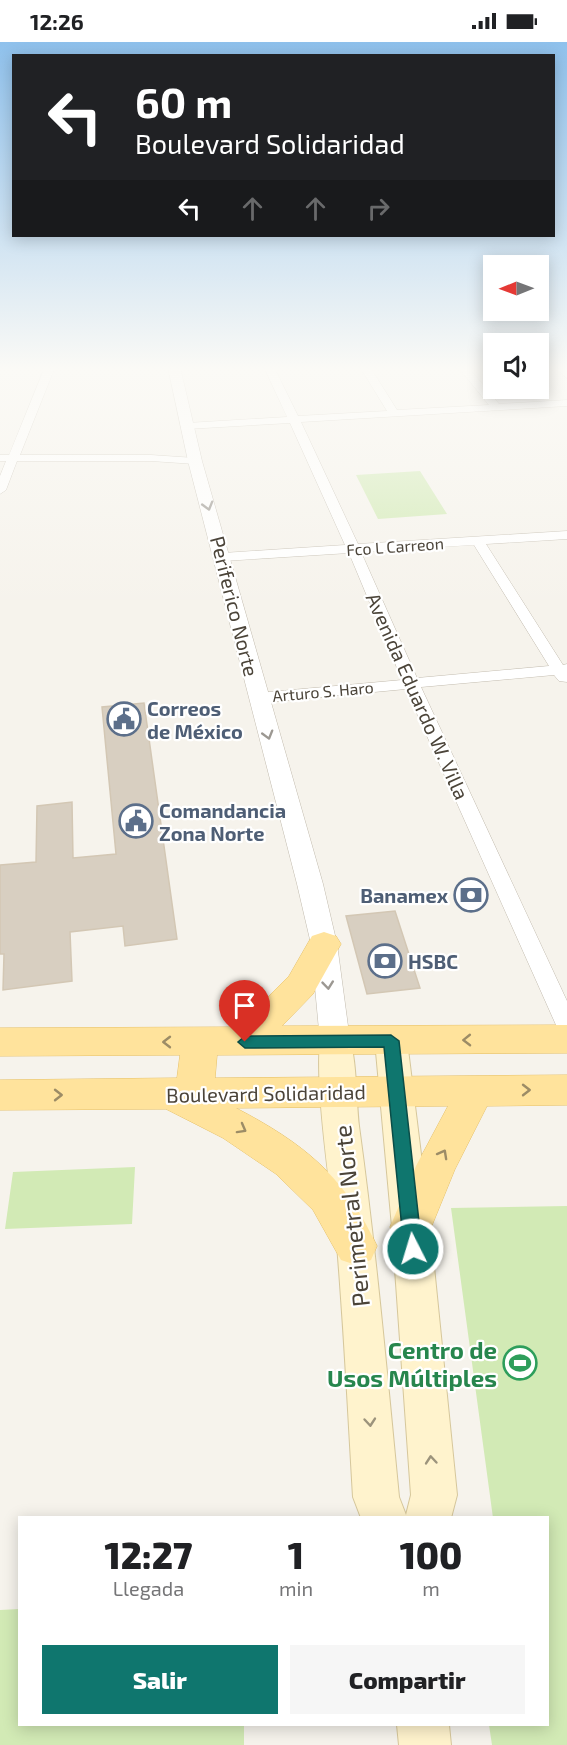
<!DOCTYPE html>
<html lang="es">
<head>
<meta charset="utf-8">
<style>
  :root { --surface:#fff; --page:#f6f6f6; --text:#202124; --muted:#757577; --accent:#0f766e }
  body { margin:0; font-family:"Exo 2",sans-serif; background:var(--page); color:var(--text); height:100vh; display:flex; flex-direction:column; font-size:22px; white-space:nowrap }
  * { box-sizing:border-box; margin:0 }
  p { font-size:20px; color:var(--muted) }
  .icon { flex:none; width:33px; height:33px; fill:none; stroke:currentColor; stroke-width:2; stroke-linecap:round; stroke-linejoin:round }
  .map { position:relative; flex:1; overflow:hidden }
  .sheet { position:absolute; left:18px; top:1474px; width:531px; height:210px; display:flex; flex-direction:column; background:var(--surface); border-radius:0px; box-shadow:0 3px 15px #0003 }
  .sheet>* { flex:none }
  .hud { position:absolute; left:12px; top:12px; width:543px; height:183px; border-radius:0px; box-shadow:0 3px 15px #0003; background:#202124; color:#fff; overflow:hidden }
  .needle { width:39px; rotate:269deg }
  .fabs { position:absolute; left:483px; top:213px; display:grid; gap:12px }
  .fabs a { display:grid; place-items:center; width:66px; height:66px; border-radius:0px; background:var(--surface); box-shadow:0 3px 15px #0003; font-size:30px }
  .pin { position:absolute; display:grid; place-items:center; width:51px; height:51px; color:#fff; margin:-62px -26px; border-radius:50% 50% 50% 0; rotate:-45deg; box-shadow:0 0 6px #0007 }
  .pin .icon { rotate:45deg }
  .me { position:absolute; width:66px; margin:-33px; rotate:355deg; stroke-linejoin:round; filter:drop-shadow(0 0 4px #0008) }
  .turn { display:flex; align-items:center; gap:21px; height:126px; padding:0 24px; font-size:27px }
  .turn .icon { width:78px; height:78px; stroke-width:2.5 }
  .turn b { display:block; font-size:42px; line-height:51px }
  .lanes { display:flex; align-items:center; height:57px; padding:0 24px; background:#0003; justify-content:center; gap:30px; direction:ltr }
  .lanes .off { opacity:.35 }
  .eta { display:flex; justify-content:space-evenly; align-items:center; height:102px; text-align:center }
  .eta b { font-size:36px; font-weight:800; line-height:42px }
  .cta { display:flex; gap:12px; margin-top:auto; padding:12px 24px }
  .cta a { flex:1; height:69px; border-radius:0px; background:var(--accent); color:#fff; font-size:24px; font-weight:800; line-height:69px; text-align:center }
  .cta a+a { background:var(--page); color:var(--text) }
  .status { display:flex; justify-content:space-between; align-items:center; height:42px; padding:0 30px; background:var(--surface); direction:ltr }
  .status svg { height:16px; fill:currentColor }
  .map>svg:first-child { display:block }
  .green { fill:#d2eab5 }
  .building { fill:#d8cfc1; stroke:#d3c7b4; stroke-width:1.5 }
  .lines { fill:none; stroke-linecap:round; stroke-linejoin:round }
  .minor-casing { stroke:#c2bbae; stroke-width:1 }
  .tertiary-casing { stroke:#c2bbae; stroke-width:1 }
  .secondary-casing { stroke:#d6c79b; stroke-width:2 }
  .primary-casing { stroke:#e6c16a; stroke-width:1 }
  .minor { fill:#fff; fill-rule:evenodd }
  .tertiary { fill:#fff; fill-rule:evenodd }
  .secondary { fill:#fff3cd; fill-rule:evenodd }
  .primary { fill:#ffe39c; fill-rule:evenodd }
  .oneway { stroke:#9c9892 }
  .oneway2 { stroke:#9c8c66 }
  .oneway3 { stroke:#9c937c }
  .route { fill:#0f766e; stroke:#0a4d48; stroke-width:1.5 }
  .labels { text-anchor:middle; dominant-baseline:central; stroke-width:4.5; stroke-linejoin:round; paint-order:stroke }
  .far-street-label { font-size:16px; fill:#4b4439; stroke:#fff }
  .street-label { font-size:20px; fill:#4b4439; stroke:#fff }
  .service-label { font-size:20px; font-weight:bold; fill:#4e5e75; stroke:#fff; text-anchor:start }
  .near-street-label { font-size:24px; fill:#4b4439; stroke:#fff }
  .near-leisure-label { font-size:24px; font-weight:bold; fill:#27864d; stroke:#fff; text-anchor:end }
</style>
</head>
<body>
<div class="status"><b>12:26</b><svg viewBox="0 0 49 12"><path d="M0 12V9h3v3zM5 12V6h3v6zM10 12V3h3v9zM15 12V0h3v12zM26 1h20v11H26zM47 4h2v5h-2z"/></svg></div>
<div class="map">
<svg width="567" height="1703" viewBox="0 0 567 1703">
  <rect width="100%" height="100%" fill="#f6f3ec"/>
  <path class="green" d="M420 429 447 472 378 477 356 433Z
    M135 1125 132 1182 5 1187 13 1130Z
    M567 1164V1703H492L489 1683H548V1476H493L451 1166Z
    M19 1567 20 1683H244V1703H0V1568Z"/>
  <path class="building" d="M144 661 177 897 125 904 123 884 70 890 72 939 3 948 4 912H0V823L36 820 37 764 72 760 73 816 116 812 102 665Z
    M395 869 420 946 367 952 346 874Z"/>
  <g class="lines">
    <defs>
      <path id="minor" d="M45 325H55L20 413H151L195 416 201 419 195 422 151 419H17L6 448 0 452V434L6 419H0V413H9Z
        M264 325H274L298 374 387 369 360 325H370L397 368 489 363 458 325H468L499 362 567 358V364L301 380 358 502 567 489V497L486 502 563 623 567 622V640L559 639 554 633 421 645 567 959V991L559 989 556 983 406 647 258 661 250 656 258 651 402 638 349 511 223 519 216 515 223 511 345 503 290 381 187 387 182 384 187 381 287 375ZM474 503 549 624 417 636 361 510Z"/>
      <path id="tertiary" d="M168 325H180L202 419 323 842 337 902 350 999 345 1007 335 1010 325 1007 320 999 311 902 297 842 188 419Z
        M554 325H567V336Z"/>
      <path id="secondary" d="M335 986 347 990C357 1010 356 1059 359 1084 376 1207 387 1331 399 1455L406 1473 411 1453 392 1185 375 999 379 990 391 986 403 990 407 999 430 1185 457 1453 451 1476H361L353 1455C348 1371 344 1287 337 1203 333 1165 310 1016 323 990Z
        M397 1683H449L451 1703H399Z"/>
      <path id="primary" d="M324 890 336 894 341 902 313 952 282 984 567 983V1011L217 1013 215 1036 567 1033V1063L487 1064 455 1127 426 1198 411 1204 396 1198 390 1185 416 1124 448 1064 236 1066C303 1101 345 1134 377 1204L371 1218 356 1223 341 1218 313 1168 276 1132 223 1096 166 1067 0 1068V1038L177 1036 180 1013 0 1014V986L238 985 289 934 312 894Z"/>
    </defs>
    <use href="#minor" class="minor-casing"/>
    <use href="#tertiary" class="tertiary-casing"/>
    <use href="#secondary" class="secondary-casing"/>
    <use href="#primary" class="primary-casing"/>
    <use href="#minor" class="minor"/>
    <use href="#tertiary" class="tertiary"/>
    <use href="#secondary" class="secondary"/>
    <use href="#primary" class="primary"/>
  </g>
  <defs><path id="oneway-chevron" d="M-2-3.5L2.5 0L-2 3.5" fill="none" stroke-width="1.6" stroke-linecap="round" stroke-linejoin="round" transform="scale(1.5)"/></defs>
  <g class="oneway">
    <use href="#oneway-chevron" transform="translate(208 464) rotate(74)"/>
    <use href="#oneway-chevron" transform="translate(268 693) rotate(74)"/>
    <use href="#oneway-chevron" transform="translate(328 943) rotate(84)"/>
  </g>
  <g class="oneway2">
    <use href="#oneway-chevron" transform="translate(467 998) rotate(179)"/>
    <use href="#oneway-chevron" transform="translate(167 1000) rotate(180)"/>
    <use href="#oneway-chevron" transform="translate(526 1048)"/>
    <use href="#oneway-chevron" transform="translate(58 1053)"/>
    <use href="#oneway-chevron" transform="translate(242 1087) rotate(29)"/>
    <use href="#oneway-chevron" transform="translate(443 1112) rotate(-61)"/>
  </g>
  <g class="oneway3">
    <use href="#oneway-chevron" transform="translate(370 1380) rotate(85)"/>
    <use href="#oneway-chevron" transform="translate(431 1418) rotate(-95)"/>
  </g>
  <linearGradient id="sky" x2="0" y2="1"><stop stop-color="#8fc1ec"/><stop offset="0.58" stop-color="#fbfaf6"/><stop offset="1" stop-color="#fbfaf6" stop-opacity="0"/></linearGradient>
  <rect width="567" height="564" fill="url(#sky)"/>
  <path class="route" d="M391 993 399 999 422 1207 420 1213 413 1215 407 1213 404 1207 384 1005 245 1006 238 1000 245 994Z"/>
  <defs>
    <symbol id="civic-ring" viewBox="-11 -11 22 22"><circle r="9.5" fill="#fff" stroke="#5c6f8a" stroke-width="1.5"/><path d="M-.6-6.5H3V-4.5H.6V-3L4-1V1h2V6H-6V1h2V-1L-.6-3ZM-1.2 2.5V6h2.4V2.5Z" fill="#5c6f8a"/></symbol>
    <symbol id="bank-ring" viewBox="-11 -11 22 22"><circle r="9.5" fill="#fff" stroke="#5c6f8a" stroke-width="1.5"/><path d="M-6-4H6V4H-6ZM0-2.3a2.3 2.3 0 1 0 0 4.6a2.3 2.3 0 1 0 0-4.6Z" fill="#5c6f8a"/></symbol>
    <symbol id="stadium-ring" viewBox="-11 -11 22 22"><circle r="9.5" fill="#fff" stroke="#2e9e5b" stroke-width="1.5"/><path d="M0-5a6.5 5 0 1 0 0 10a6.5 5 0 1 0 0-10ZM-3.5-1.8h7v3.6h-7Z" fill="#2e9e5b"/></symbol>
  </defs>
  <g fill-rule="evenodd">
    <use href="#civic-ring" x="105" y="658" width="38" height="38"/>
    <use href="#civic-ring" x="117" y="760" width="38" height="38"/>
    <use href="#bank-ring" x="452" y="834" width="38" height="38"/>
    <use href="#bank-ring" x="366" y="900" width="38" height="38"/>
    <use href="#stadium-ring" x="501" y="1302" width="38" height="38"/>
  </g>
  <g class="labels">
    <g class="far-street-label">
      <text transform="translate(395 504) rotate(-4)">Fco L Carreon</text>
      <text transform="translate(323 649) rotate(-5)">Arturo S. Haro</text>
    </g>
    <g class="street-label">
      <text transform="translate(235 564) rotate(76)">Periferico Norte</text>
      <text transform="translate(418 654) rotate(66)">Avenida Eduardo W. Villa</text>
      <text transform="translate(266 1051) rotate(-1)">Boulevard Solidaridad</text>
    </g>
    <g class="service-label">
      <text x="147" y="666">Correos<tspan x="147" dy="23">de México</tspan></text>
      <text x="159" y="768">Comandancia<tspan x="159" dy="23">Zona Norte</tspan></text>
      <text x="448" y="853" text-anchor="end">Banamex</text>
      <text x="408" y="919">HSBC</text>
    </g>
    <g class="near-street-label">
      <text transform="translate(351 1174) rotate(-96)">Perimetral Norte</text>
    </g>
    <g class="near-leisure-label">
      <text x="497" y="1307">Centro de<tspan x="497" dy="28">Usos Múltiples</tspan></text>
    </g>
  </g>
</svg>
<div class="fabs">
<a><svg class="needle" viewBox="-14 -14 28 28"><path d="M0-13l5 13h-10z" fill="#e53935"/><path d="M0 13l5-13h-10z" fill="#757577"/></svg></a>
<a><svg class="icon" aria-label="sound" viewBox="0 0 24 24"><path d="M4 9h4l5-4v14l-5-4H4zM17 9q2 3 0 6"/></svg></a>
</div>
<div class="pin" style="left:245px;top:1000px;background:#d93025"><svg class="icon" aria-label="arrive" viewBox="0 0 24 24"><path d="M6 21V4h12l-3 4 3 4H6"/></svg></div>
<svg class="me" style="left:413px;top:1207px" viewBox="-20 -20 40 40"><circle r="17" fill="#0f766e" stroke="#fff" stroke-width="3"/><path d="M0-11L8 9 0 5-8 9z" fill="#fff"/></svg>
<div class="hud">
<div class="turn"><svg class="icon" aria-label="left" viewBox="0 0 24 24"><path d="M17 20v-9H6M10 6l-5 5 5 5"/></svg><div><b>60 m</b>Boulevard Solidaridad</div></div>
<div class="lanes"><svg class="icon" aria-label="left" viewBox="0 0 24 24"><path d="M17 20v-9H6M10 6l-5 5 5 5"/></svg><svg class="icon off" aria-label="ahead" viewBox="0 0 24 24"><path d="M12 20V5M6 11l6-6 6 6"/></svg><svg class="icon off" aria-label="ahead" viewBox="0 0 24 24"><path d="M12 20V5M6 11l6-6 6 6"/></svg><svg class="icon off" aria-label="right" viewBox="0 0 24 24"><path d="M7 20v-9h11M14 6l5 5-5 5"/></svg></div>
</div>
<section class="sheet">
<div class="eta">
<div><b>12:27</b><p>Llegada</p></div>
<div><b>1</b><p>min</p></div>
<div><b>100</b><p>m</p></div>
</div>
<div class="cta"><a>Salir</a><a>Compartir</a></div>
</section>
</div>
</body>
</html>
